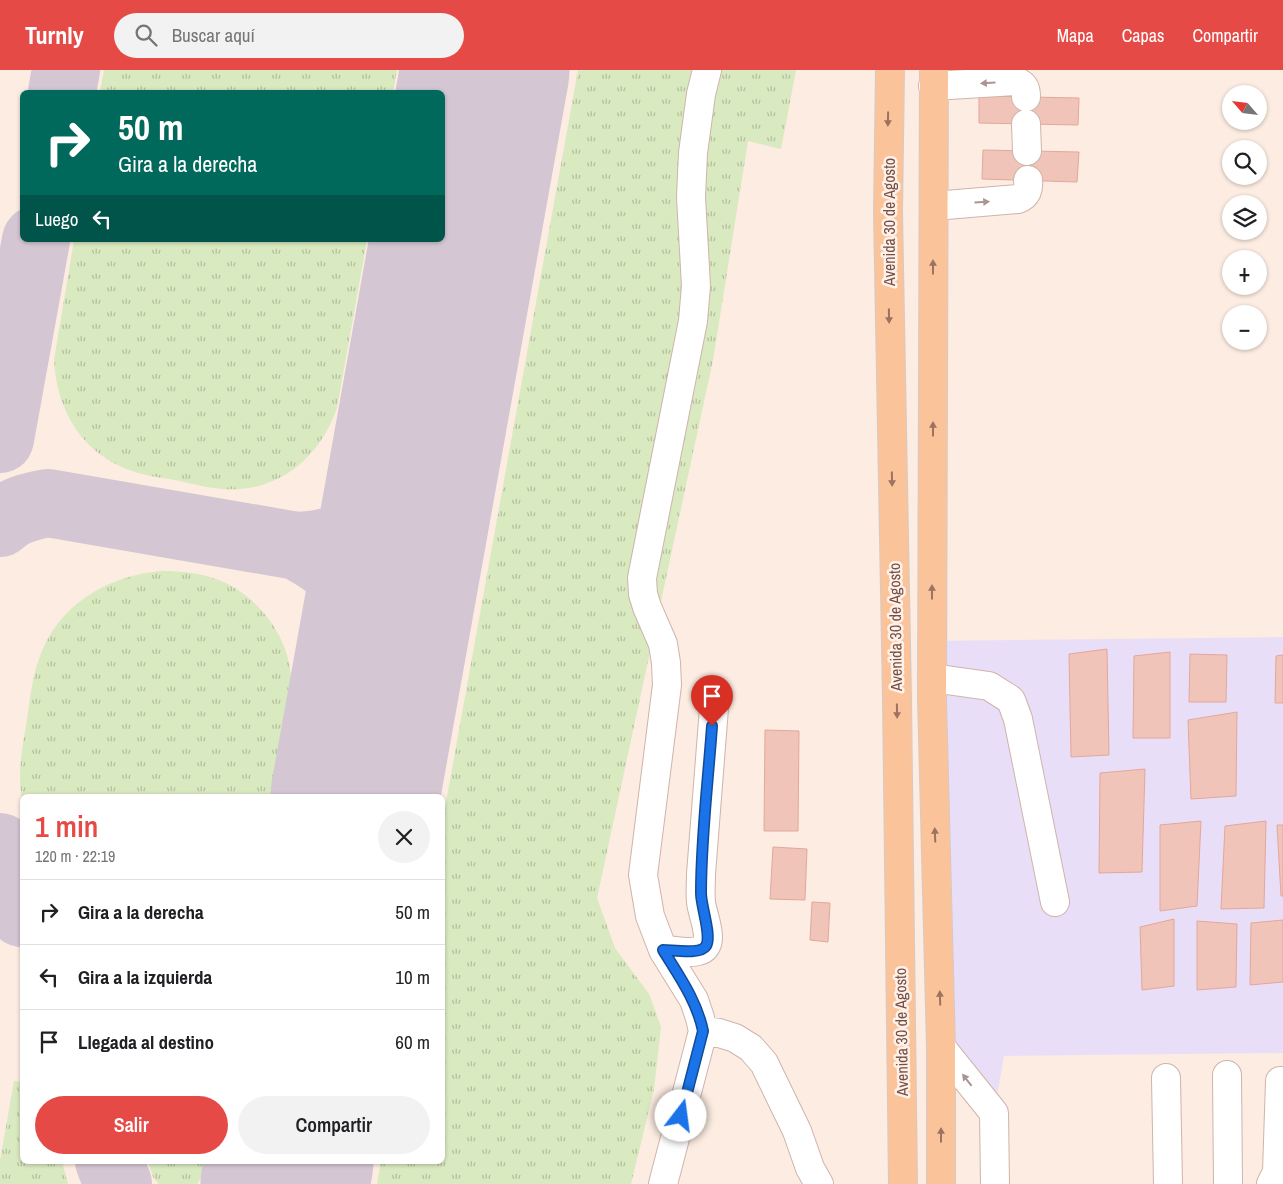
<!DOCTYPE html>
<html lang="es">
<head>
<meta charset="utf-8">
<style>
  :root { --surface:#fff; --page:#f2f2f2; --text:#202124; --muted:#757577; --line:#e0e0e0; --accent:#e64a46 }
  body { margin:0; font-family:"Archivo Narrow",sans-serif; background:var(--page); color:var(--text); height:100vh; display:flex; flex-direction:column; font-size:19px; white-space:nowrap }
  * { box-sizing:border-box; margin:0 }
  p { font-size:16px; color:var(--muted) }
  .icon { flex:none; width:28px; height:28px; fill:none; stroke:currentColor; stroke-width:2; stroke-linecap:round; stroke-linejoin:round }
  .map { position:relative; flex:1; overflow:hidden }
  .panel { position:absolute; left:20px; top:724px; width:425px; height:370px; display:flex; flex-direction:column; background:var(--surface); border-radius:8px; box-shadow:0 1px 4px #0004 }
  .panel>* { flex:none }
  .hud { position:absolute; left:20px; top:20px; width:425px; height:152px; border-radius:8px; box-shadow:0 1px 4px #0004; background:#00695c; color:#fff; overflow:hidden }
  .needle { width:32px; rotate:298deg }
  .buttons { position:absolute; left:1222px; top:15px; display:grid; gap:10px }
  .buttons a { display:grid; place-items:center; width:45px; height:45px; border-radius:50%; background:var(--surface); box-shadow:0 1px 4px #0004; font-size:25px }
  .pin { position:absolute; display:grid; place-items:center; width:42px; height:42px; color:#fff; margin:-51px -21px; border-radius:50% 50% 50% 0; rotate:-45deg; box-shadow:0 0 5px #0007 }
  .pin .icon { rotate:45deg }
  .me { position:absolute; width:55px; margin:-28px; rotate:15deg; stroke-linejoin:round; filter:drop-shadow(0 0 4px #0008) }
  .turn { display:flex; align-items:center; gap:18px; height:105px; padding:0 15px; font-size:22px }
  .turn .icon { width:65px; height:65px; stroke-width:2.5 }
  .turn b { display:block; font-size:35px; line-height:42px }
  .then { display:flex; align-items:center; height:48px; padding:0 15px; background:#0003; gap:10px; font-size:19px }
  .round { display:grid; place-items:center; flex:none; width:52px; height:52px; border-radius:26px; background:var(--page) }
  .headline { display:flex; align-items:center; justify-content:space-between; height:85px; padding:0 15px }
  h1 { font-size:30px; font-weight:600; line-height:38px; color:var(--accent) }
  .action { display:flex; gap:10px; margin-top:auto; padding:10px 15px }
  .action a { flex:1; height:58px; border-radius:30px; background:var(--accent); color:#fff; font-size:20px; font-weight:600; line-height:58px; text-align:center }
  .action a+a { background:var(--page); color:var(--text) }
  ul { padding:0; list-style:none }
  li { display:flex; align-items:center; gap:15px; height:65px; padding:0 15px; border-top:1px solid var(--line) }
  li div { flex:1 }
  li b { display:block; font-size:19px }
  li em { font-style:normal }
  header { display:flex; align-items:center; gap:30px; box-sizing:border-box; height:70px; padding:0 25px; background:var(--accent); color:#fff }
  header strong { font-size:24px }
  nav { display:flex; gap:28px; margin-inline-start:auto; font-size:18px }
  .search { width:350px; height:45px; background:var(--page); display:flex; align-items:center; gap:12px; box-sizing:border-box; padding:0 18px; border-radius:28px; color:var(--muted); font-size:19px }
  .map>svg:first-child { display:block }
  .education { fill:#e9def8 }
  .grass { fill:url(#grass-tufts) }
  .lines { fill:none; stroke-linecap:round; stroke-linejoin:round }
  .taxiway { stroke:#d4c6d2; stroke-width:68 }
  .runway { stroke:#d4c6d2; stroke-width:169 }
  .building { fill:#f1c4b9; stroke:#e3a79a }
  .minor-casing { stroke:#cfb4ab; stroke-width:30 }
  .major-casing { stroke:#d5cac8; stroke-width:30 }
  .minor { stroke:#fff; stroke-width:28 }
  .major { stroke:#fbc39a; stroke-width:28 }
  .oneway { fill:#ab9591 }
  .oneway2 { fill:#9c7261 }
  .route-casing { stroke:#114b97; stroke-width:12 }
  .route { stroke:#1a73e8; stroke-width:9 }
  .labels { text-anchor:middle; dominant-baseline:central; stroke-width:5; stroke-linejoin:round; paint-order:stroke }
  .street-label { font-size:16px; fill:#734f48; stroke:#fff1e7 }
</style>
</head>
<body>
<header>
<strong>Turnly</strong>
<div class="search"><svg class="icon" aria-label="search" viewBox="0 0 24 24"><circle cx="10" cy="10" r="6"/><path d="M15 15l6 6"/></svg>Buscar aquí</div>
<nav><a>Mapa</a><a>Capas</a><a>Compartir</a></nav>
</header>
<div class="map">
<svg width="1283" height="1114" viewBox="0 0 1283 1114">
  <defs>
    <pattern id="grass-tufts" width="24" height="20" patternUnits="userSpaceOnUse" patternTransform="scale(1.25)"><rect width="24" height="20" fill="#d9e9c0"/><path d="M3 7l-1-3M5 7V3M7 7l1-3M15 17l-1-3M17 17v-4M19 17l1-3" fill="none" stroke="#b4bf9e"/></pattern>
  </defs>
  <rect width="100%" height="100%" fill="#fcece1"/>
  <path class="education" d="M1283 567V983L1004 986 994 1043 941 977 932 571Z"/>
  <path class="grass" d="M104 0H397L393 22H100Z
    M578 0H796L781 79 748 71 713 290 597 828 615 878 649 924 661 957 654 1019 631 1114H377L381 1091H442L443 749Z
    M74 170H367L337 338C319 389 278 423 222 419 208 418 194 414 180 411 166 408 150 407 135 402 83 385 57 343 54 290Z
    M161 501C181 501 202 503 221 511 262 528 295 575 291 620 290 632 287 643 285 654 281 678 276 702 272 726H22V728C17 701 23 675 27 649 30 629 32 608 39 589 57 535 107 506 161 501Z
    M14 1011 22 1012V1091H62L68 1114H0V1091Z
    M148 1091H207L206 1101 197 1114H159L153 1107Z"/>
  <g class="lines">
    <path class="taxiway" d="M62 22 66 0
      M0 369 36 170
      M0 453C13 440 31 436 48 433L297 476C355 473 391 449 415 396
      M297 476C348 503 371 530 379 589
      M0 777 17 823 22 843
      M109 1091 118 1114"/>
    <path class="runway" d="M355 726 485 0
      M285 1114 289 1091"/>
  </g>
  <path class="building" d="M979 26 1079 28 1078 55 979 53Z
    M983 80 1079 82 1077 112 982 109Z
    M1107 579 1109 685 1071 687 1069 584Z
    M1170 582V668H1133L1134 586Z
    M1190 584 1227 585 1226 632H1189Z
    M1283 585V633H1275L1276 586Z
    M1237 642 1236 726 1191 729 1188 650Z
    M765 660 799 661 798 761H764Z
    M1145 699 1142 802 1099 803 1100 703Z
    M1201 751 1197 836 1160 841V755Z
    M1266 751 1264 838 1221 839 1225 756Z
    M1277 755H1283V826H1281Z
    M773 777 807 779 805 830 770 829Z
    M812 832 830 833 828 872 810 870Z
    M1174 849V916L1142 920 1140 857Z
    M1283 850V912L1250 915 1251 853Z
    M1197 851 1237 854 1236 917 1197 920Z"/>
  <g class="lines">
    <defs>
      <path id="minor" d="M933 16 1015 11C1024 14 1026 18 1026 27
        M1026 54 1027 81
        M934 136 1018 129C1027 126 1029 119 1028 110
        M932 608 989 616 1011 630 1018 649 1055 832
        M663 880C673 880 688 884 698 881 718 877 702 845 701 832 700 823 701 814 701 804L714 638
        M703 961 719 963 735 968 751 978 764 993 797 1061 810 1098 819 1114
        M941 977 994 1043 995 1114
        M1227 1005 1228 1114
        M1166 1008 1168 1114
        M663 1114 703 961 700 948 694 930 663 880 650 846 643 805 667 615 666 593 663 574 647 537 643 524 642 508 693 251 696 216 691 127 693 83 701 24 707 0
        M1271 1114 1277 1102 1280 1011"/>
      <path id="major" d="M890 0 888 142 897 629 903 1114
        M934 0 932 628 941 977V1114"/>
    </defs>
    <use href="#minor" class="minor-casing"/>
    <use href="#major" class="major-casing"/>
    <use href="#minor" class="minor"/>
    <use href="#major" class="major"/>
  </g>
  <defs><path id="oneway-solid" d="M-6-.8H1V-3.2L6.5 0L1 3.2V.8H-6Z" transform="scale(1.25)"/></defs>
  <g class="oneway">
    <use href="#oneway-solid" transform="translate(988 13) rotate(176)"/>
    <use href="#oneway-solid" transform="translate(982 132) rotate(-4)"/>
    <use href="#oneway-solid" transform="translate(967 1010) rotate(-128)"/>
  </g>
  <g class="oneway2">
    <use href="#oneway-solid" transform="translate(888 49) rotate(91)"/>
    <use href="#oneway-solid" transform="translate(933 197) rotate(-90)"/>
    <use href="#oneway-solid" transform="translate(889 246) rotate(89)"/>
    <use href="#oneway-solid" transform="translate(933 359) rotate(-90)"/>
    <use href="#oneway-solid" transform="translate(892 409) rotate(89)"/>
    <use href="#oneway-solid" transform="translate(932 522) rotate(-90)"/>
    <use href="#oneway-solid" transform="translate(897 641) rotate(89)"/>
    <use href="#oneway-solid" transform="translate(935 765) rotate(-92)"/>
    <use href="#oneway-solid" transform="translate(940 928) rotate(-92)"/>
    <use href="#oneway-solid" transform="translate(941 1065) rotate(-90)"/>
  </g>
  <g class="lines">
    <defs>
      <path id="route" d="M681 1046 703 961C697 931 679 906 663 880 673 880 700 885 706 876 712 866 701 837 701 823 701 768 708 712 712 656"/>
    </defs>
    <use href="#route" class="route-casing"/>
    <use href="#route" class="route"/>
  </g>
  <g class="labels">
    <g class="street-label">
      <text transform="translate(889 152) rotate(-90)">Avenida 30 de Agosto</text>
      <text transform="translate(895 557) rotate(-91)">Avenida 30 de Agosto</text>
      <text transform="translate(901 962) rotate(-91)">Avenida 30 de Agosto</text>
    </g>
  </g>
</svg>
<div class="buttons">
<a><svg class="needle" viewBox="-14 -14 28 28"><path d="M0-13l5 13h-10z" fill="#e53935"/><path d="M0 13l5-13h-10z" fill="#757577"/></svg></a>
<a><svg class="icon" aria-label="search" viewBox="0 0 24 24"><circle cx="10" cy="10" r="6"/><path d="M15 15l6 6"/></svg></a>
<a><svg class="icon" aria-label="layers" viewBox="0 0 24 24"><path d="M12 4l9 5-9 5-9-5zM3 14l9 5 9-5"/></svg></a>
<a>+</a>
<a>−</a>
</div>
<div class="pin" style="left:712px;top:656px;background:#d93025"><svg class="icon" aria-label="arrive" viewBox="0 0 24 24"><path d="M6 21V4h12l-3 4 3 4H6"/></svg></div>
<svg class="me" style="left:681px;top:1046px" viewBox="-20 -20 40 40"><circle r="19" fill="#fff"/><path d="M0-13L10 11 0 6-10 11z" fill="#1a73e8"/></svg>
<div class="hud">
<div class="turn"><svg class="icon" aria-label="right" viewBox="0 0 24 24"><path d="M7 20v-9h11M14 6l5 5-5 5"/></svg><div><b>50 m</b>Gira a la derecha</div></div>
<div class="then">Luego<svg class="icon" aria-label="left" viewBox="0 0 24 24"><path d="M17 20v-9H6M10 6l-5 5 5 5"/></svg></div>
</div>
<section class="panel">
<div class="headline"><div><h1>1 min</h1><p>120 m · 22:19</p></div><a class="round"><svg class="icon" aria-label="close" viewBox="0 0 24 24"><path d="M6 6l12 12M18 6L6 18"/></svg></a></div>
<ul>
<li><svg class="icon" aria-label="right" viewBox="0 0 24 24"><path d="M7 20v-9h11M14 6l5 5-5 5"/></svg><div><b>Gira a la derecha</b></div><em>50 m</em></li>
<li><svg class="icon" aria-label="left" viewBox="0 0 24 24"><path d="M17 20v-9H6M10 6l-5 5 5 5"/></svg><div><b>Gira a la izquierda</b></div><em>10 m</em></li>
<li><svg class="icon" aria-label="arrive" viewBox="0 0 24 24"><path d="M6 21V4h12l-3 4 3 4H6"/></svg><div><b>Llegada al destino</b></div><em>60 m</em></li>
</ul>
<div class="action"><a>Salir</a><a>Compartir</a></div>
</section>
</div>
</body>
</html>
